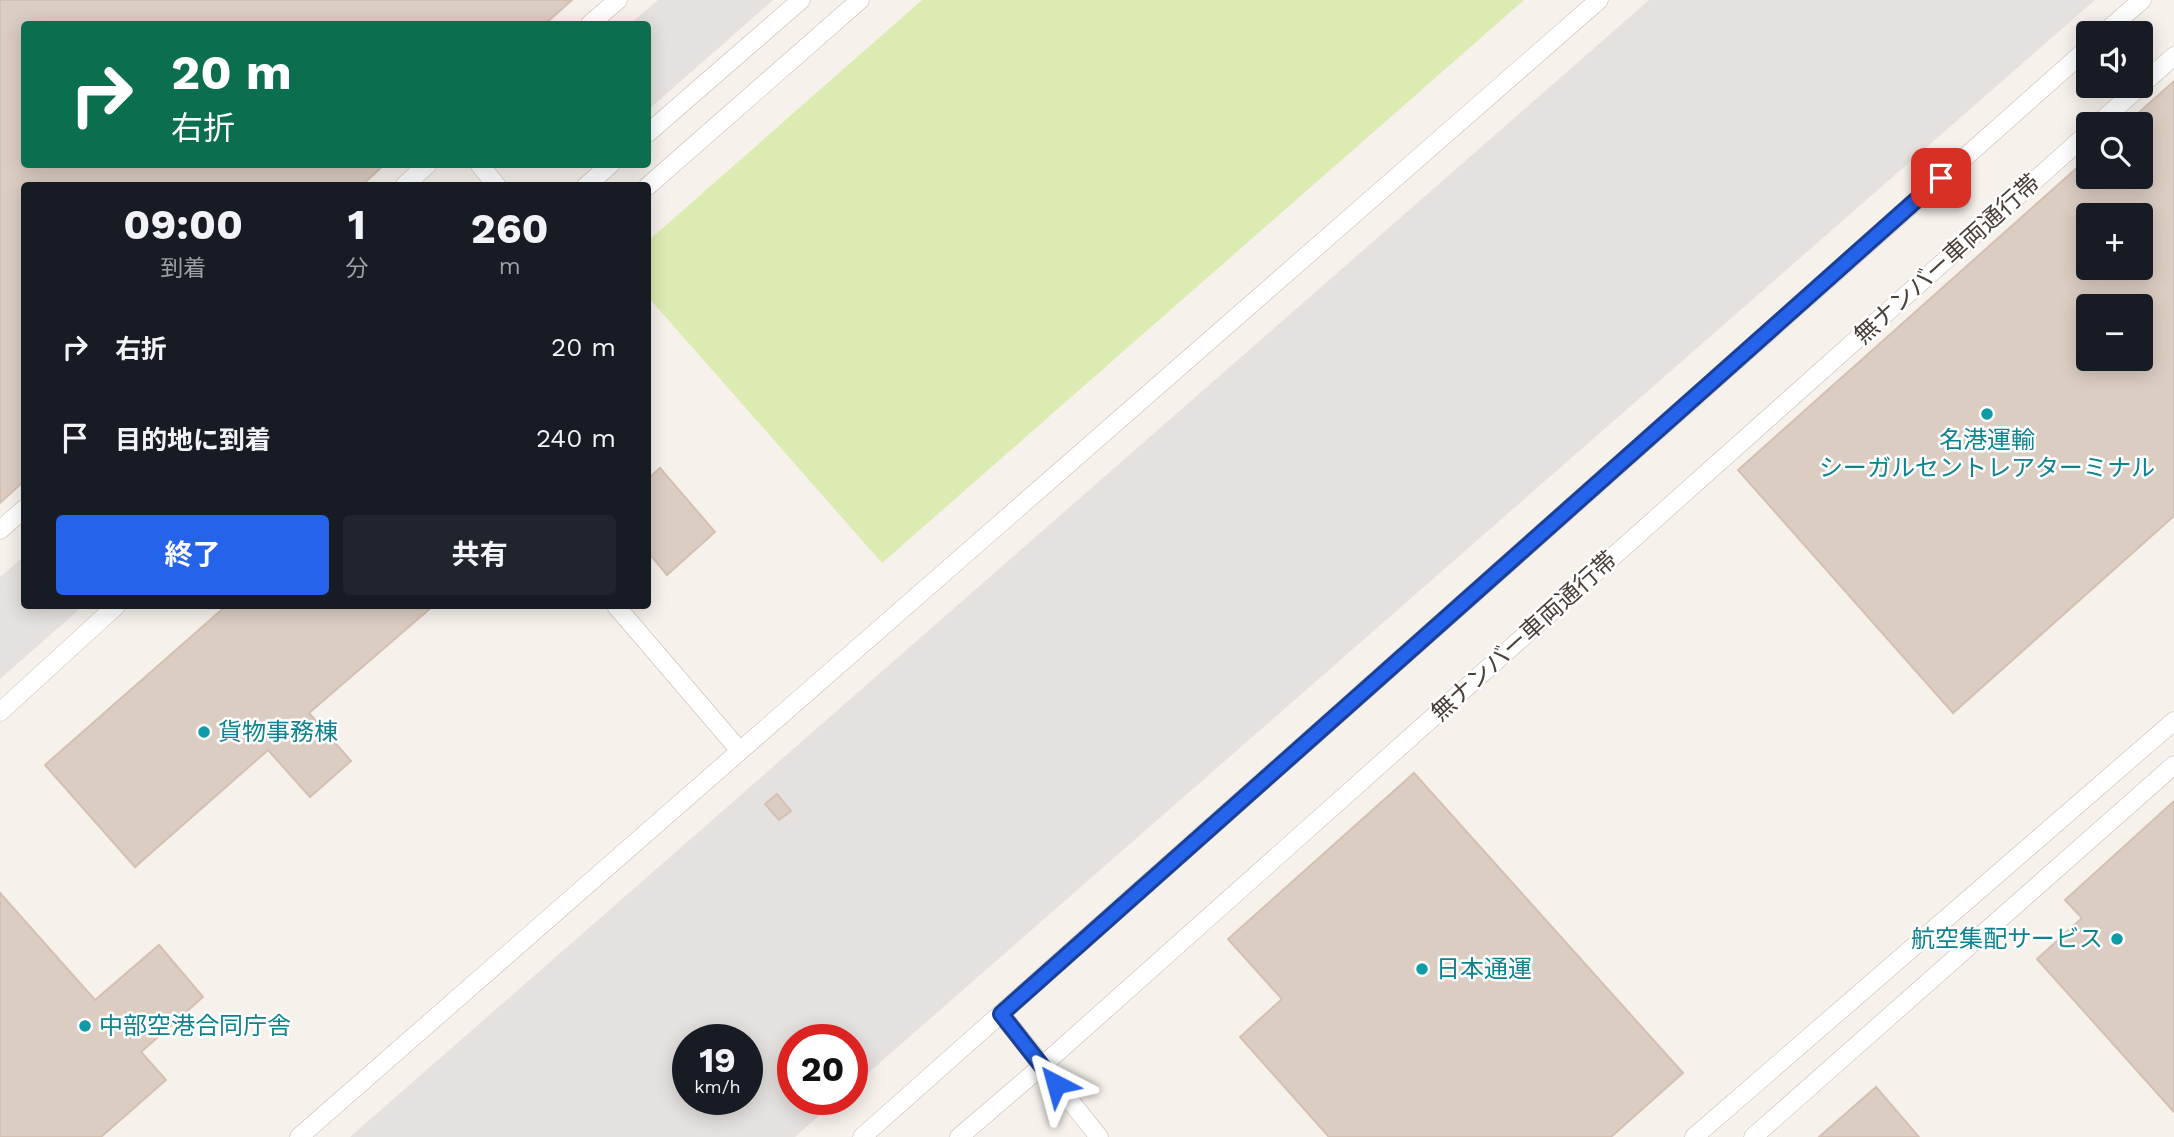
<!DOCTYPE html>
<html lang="ja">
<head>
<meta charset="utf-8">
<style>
  :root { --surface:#171b24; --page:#20242c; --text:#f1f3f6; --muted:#9ea1a6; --accent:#2563eb }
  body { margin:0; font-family:"Work Sans","Noto Sans JP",sans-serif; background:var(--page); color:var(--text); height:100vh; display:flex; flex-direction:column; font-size:26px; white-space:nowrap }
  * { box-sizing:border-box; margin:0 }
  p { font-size:23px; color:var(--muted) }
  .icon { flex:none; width:38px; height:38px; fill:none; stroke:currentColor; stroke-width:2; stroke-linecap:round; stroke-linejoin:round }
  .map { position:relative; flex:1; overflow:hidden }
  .panel { position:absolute; left:21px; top:182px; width:630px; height:427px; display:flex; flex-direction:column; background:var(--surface); border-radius:7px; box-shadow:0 4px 18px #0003 }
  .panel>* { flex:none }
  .guide { position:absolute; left:21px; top:21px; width:630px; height:147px; border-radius:7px; box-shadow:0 4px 18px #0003; background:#0b6e4f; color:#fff; overflow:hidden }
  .controls { position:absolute; left:2076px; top:21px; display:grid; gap:14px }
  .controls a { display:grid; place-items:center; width:77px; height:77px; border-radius:7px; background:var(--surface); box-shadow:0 4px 18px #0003; font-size:35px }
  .speed { position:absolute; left:672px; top:1024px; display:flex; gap:14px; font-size:35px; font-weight:700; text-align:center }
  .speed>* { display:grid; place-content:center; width:91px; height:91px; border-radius:50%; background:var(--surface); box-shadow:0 4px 18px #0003; line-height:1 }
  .speed small { font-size:18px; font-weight:400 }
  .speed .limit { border:10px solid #d22; background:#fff; color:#111 }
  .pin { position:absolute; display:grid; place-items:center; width:60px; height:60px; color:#fff; margin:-30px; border-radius:14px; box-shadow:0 4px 10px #0006 }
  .me { position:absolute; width:77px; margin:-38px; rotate:321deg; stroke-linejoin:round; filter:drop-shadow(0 0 5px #0008) }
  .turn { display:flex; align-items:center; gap:24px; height:147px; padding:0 35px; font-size:32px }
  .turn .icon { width:91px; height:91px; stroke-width:2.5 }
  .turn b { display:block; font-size:49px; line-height:60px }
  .eta { display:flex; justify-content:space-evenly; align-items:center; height:119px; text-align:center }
  .eta b { font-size:42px; font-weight:700; line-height:49px }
  .button { display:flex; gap:14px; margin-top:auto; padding:14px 35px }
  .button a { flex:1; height:80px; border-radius:7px; background:var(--accent); color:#fff; font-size:28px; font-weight:700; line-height:80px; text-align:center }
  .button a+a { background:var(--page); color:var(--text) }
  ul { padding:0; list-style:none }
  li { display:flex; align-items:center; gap:21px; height:91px; padding:0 35px }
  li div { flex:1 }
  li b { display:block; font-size:26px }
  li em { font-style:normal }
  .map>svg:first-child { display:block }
  .green { fill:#dcebb2 }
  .parking { fill:#e5e1df; fill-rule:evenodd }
  .building { fill:#dbcdc2; stroke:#d4c0b2; stroke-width:2; fill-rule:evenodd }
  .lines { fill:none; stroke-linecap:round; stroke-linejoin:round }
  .service-casing { stroke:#c5b9af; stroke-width:19 }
  .service { stroke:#fff; stroke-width:18 }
  .route-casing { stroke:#184099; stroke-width:18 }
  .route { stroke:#2563eb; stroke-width:12 }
  .culture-dot { fill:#0f9aa8; stroke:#fff; stroke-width:2.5 }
  .labels { text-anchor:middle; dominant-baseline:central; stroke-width:5; stroke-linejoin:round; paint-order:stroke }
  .street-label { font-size:24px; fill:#4b4038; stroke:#fff }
  .culture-label { font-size:24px; fill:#0d838f; stroke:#fff; text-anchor:start }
</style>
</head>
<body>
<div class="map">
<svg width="2174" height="1137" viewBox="0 0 2174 1137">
  <rect width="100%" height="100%" fill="#f6f1eb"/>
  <path class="green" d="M922 0H1524L882 563 648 297V241Z"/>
  <path class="parking" d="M658 0H773L648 110V24H630Z
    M1649 0H2095L852 1087V1040H793V1099H838L795 1137H350ZM688 1040H747V1099H688Z
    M24 556V606H83L0 679V577Z"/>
  <path class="building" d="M0 0H572L545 24H24V164H385L361 186H24V481L0 503Z
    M2174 81V516L1953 713 1738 470 2088 158V177H2140V124H2126ZM2088 215H2140V268H2088ZM2088 306H2140V359H2088Z
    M660 468 715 532 667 575 648 552V479Z
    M226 606H433L309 713 351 761 310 797 268 750 135 867 45 765Z
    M1414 773 1683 1073 1611 1137H1329L1240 1037 1282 999 1228 939Z
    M777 794 791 811 779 820 765 804Z
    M2174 801V1112L2037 959 2082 918 2065 900Z
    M0 893 95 1000 159 945 203 997 141 1052 166 1080 101 1137H0Z
    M1876 1087 1919 1137H1819Z"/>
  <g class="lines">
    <defs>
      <path id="service" d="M590 24 618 0
        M2104 33 2142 0
        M2098 124 2174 56
        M648 133 801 0
        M479 164 497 186
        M404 186 428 164
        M586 186 611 164
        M648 186 860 0
        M0 530 24 509
        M616 606 740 751 1599 0
        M0 712 116 606
        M1001 1014 1099 1137
        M299 1137 740 751
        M862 1137 2088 48
        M959 1137 1042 1066 2088 133
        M1694 1137 2174 721
        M1753 1137 2174 765"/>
    </defs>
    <use href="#service" class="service-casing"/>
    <use href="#service" class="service"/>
  </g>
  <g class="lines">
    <defs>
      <path id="route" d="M1056 1084 1001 1014 1941 178"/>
    </defs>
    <use href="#route" class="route-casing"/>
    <use href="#route" class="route"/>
  </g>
  <g class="culture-dot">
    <circle cx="1987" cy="414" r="7"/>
    <circle cx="204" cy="732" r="7"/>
    <circle cx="2117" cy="939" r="7"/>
    <circle cx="1422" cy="969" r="7"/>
    <circle cx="85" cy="1026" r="7"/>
  </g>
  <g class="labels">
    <g class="street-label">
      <text transform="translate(1947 259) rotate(-42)">無ナンバー車両通行帯</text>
      <text transform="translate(1524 636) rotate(-42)">無ナンバー車両通行帯</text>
    </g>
    <g class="culture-label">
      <text x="1987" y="440" text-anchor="middle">名港運輸<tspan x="1987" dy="28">シーガルセントレアターミナル</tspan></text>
      <text x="218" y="732">貨物事務棟</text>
      <text x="2103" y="939" text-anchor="end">航空集配サービス</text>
      <text x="1436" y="969">日本通運</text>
      <text x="99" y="1026">中部空港合同庁舎</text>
    </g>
  </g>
</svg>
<div class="controls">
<a><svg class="icon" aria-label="sound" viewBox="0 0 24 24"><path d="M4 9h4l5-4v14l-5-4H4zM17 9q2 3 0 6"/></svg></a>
<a><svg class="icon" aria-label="search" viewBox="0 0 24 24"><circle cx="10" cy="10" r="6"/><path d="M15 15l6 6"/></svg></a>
<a>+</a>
<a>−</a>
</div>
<div class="speed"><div>19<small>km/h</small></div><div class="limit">20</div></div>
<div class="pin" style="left:1941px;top:178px;background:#d93025"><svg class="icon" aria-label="arrive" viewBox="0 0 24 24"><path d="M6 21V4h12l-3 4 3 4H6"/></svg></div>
<svg class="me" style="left:1056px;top:1084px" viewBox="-20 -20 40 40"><path d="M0-17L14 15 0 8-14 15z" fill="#2563eb" stroke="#fff" stroke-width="4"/></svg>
<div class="guide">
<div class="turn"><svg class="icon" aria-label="right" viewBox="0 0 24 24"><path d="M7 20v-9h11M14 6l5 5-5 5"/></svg><div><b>20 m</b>右折</div></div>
</div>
<section class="panel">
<div class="eta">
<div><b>09:00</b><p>到着</p></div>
<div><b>1</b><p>分</p></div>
<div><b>260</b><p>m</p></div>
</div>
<ul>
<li><svg class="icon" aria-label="right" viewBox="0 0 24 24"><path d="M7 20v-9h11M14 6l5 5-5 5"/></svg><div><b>右折</b></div><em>20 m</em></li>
<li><svg class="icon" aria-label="arrive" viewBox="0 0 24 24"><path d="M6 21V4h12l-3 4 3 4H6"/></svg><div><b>目的地に到着</b></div><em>240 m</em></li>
</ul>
<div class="button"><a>終了</a><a>共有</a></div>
</section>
</div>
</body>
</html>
